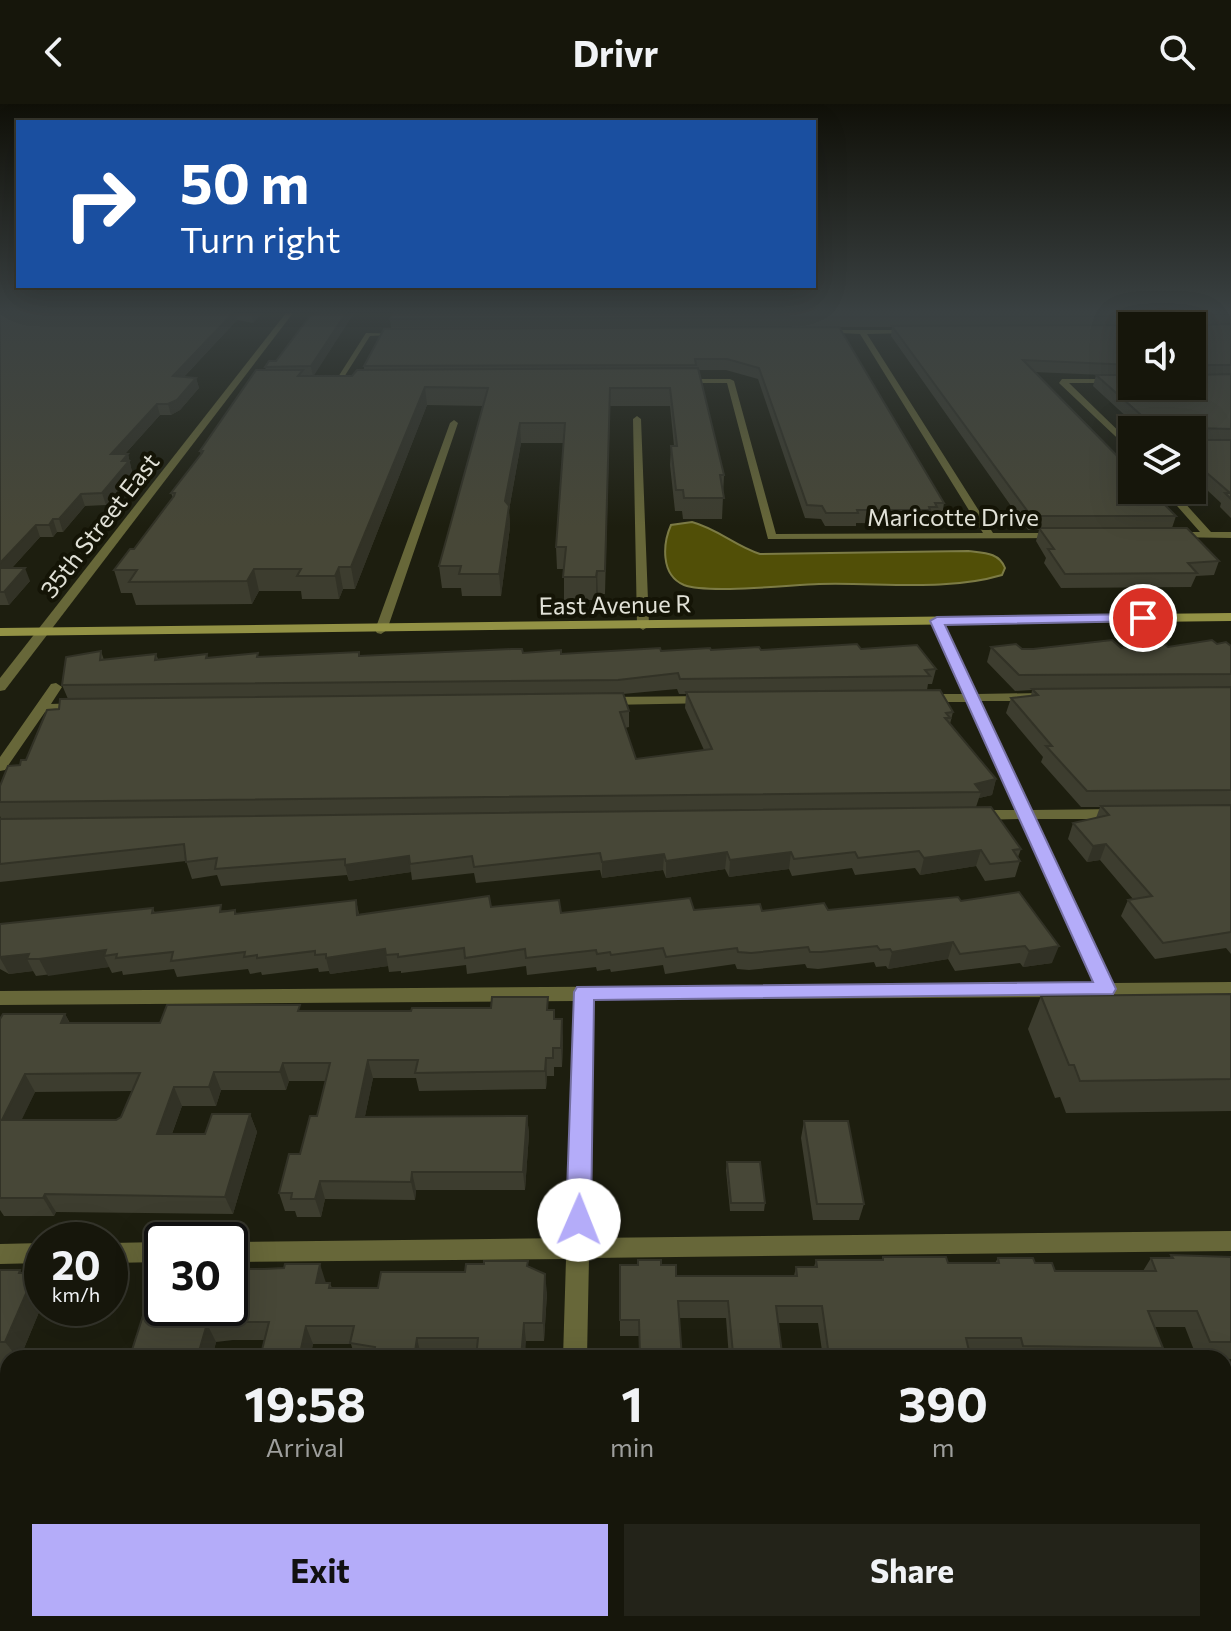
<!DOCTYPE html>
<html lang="en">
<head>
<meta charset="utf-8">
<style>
  :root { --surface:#16160b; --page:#232319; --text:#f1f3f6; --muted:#9e9f9d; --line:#35352c; --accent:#b4acf9 }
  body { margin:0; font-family:Commissioner,sans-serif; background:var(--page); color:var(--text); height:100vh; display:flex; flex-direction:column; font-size:30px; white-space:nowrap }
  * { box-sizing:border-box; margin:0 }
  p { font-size:26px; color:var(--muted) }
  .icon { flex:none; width:44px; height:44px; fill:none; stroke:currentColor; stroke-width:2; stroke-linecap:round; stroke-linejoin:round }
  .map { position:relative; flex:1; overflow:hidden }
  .details { position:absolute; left:0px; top:1246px; width:1232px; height:282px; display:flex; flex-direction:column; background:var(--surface); border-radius:24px 24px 0 0; box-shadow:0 8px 32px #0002,0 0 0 2px var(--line) }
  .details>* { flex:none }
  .guide { position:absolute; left:16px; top:16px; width:800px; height:168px; border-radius:0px; box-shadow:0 8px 32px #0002,0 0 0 2px var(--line); background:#1a4fa0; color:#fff; overflow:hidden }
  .fabs { position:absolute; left:1118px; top:208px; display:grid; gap:16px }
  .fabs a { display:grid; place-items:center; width:88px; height:88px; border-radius:0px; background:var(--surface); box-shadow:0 8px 32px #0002,0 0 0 2px var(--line); font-size:40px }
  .speed { position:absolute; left:24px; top:1118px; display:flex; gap:16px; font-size:40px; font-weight:700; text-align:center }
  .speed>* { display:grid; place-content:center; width:104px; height:104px; border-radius:50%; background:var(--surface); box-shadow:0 8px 32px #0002,0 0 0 2px var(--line); line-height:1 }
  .speed small { font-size:20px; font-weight:400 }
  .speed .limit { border:4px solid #111; border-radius:12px; background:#fff; color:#111 }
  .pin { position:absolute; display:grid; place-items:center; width:68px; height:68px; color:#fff; margin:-34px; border:4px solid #fff; border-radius:50%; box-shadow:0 2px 8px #0007 }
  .me { position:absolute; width:88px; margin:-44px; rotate:1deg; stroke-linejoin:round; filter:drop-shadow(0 0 6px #0008) }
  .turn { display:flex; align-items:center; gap:28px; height:168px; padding:0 32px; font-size:36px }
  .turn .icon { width:104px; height:104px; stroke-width:2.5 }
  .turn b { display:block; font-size:56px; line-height:68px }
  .eta { display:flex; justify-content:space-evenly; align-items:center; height:136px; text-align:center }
  .eta b { font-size:48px; font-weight:700; line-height:56px }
  .button { display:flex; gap:16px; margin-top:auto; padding:16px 32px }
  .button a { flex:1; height:92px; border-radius:0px; background:var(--accent); color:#111; font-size:32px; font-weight:700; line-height:92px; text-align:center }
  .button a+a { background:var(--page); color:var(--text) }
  header { display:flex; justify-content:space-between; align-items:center; height:104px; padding:0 32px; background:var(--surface); font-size:36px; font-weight:700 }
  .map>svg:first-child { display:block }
  .water { fill:#514f07; stroke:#7c7b45; stroke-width:2 }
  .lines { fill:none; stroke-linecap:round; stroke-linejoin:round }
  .minor { fill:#676739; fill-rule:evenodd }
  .tertiary { fill:#676739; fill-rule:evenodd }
  .secondary { fill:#939245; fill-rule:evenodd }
  .wall { fill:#3d3d2f; fill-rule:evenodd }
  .shaded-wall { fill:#323226 }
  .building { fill:#474737; stroke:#323226; stroke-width:2; fill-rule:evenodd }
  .route { fill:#b4acf9; stroke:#7570a2; stroke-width:2 }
  .labels { text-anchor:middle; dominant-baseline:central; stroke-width:8; stroke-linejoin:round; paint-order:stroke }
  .far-street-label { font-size:24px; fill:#e1e1d7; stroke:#141406 }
</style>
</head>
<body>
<header><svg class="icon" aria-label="back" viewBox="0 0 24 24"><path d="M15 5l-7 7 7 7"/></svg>Drivr<svg class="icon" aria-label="search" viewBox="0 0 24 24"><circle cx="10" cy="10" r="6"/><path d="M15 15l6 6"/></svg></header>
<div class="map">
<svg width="1231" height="1527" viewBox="0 0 1231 1527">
  <rect width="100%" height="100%" fill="#1d1e0f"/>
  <path class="water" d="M692 418C718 425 735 442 760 450L968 447C983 449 999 448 1005 464L1002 471C945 488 878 478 819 480 789 481 708 490 684 481 660 471 663 439 671 421Z"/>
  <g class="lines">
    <path class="minor" d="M914 226 912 229 867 230 993 429H1056L1060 430V434L768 435 727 279H683L680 275H730L734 277 776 430 983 429 860 230 819 228 823 226Z
      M366 229 408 230 370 232 339 281H333Z
      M1062 275H1132V279H1069L1132 340V348L1059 279Z
      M637 312 641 315 649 522 643 526 637 522 633 315Z
      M454 316 458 319 387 526 381 530 377 529 375 526 450 319Z
      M1163 386H1173L1211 428H1231V434L1171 433V429L1175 428H1200Z
      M937 513 943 517 977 590 1040 589 1047 593 1040 597H981L1031 706 1118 705 1126 710 1118 715H1036L1112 879 1231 878V892L593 896 589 1134 1231 1127V1147L589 1154 587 1254H563L566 1155 230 1158V1138L567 1134 575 897 0 901V887L1094 879 1021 715 978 716 970 711 978 706H1016L967 598H923L916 594 923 590H964L931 517Z
      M56 579 62 583 51 600 80 599 87 603 80 607 45 608 5 666 0 667V653L51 580Z
      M708 592 713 593V599L607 601 600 597 607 593Z
      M162 1138V1158L110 1159V1139Z
      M42 1139V1159L0 1160V1140Z
      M1224 1464H1231V1492H1224Z
      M0 1483H8V1511H0Z
      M555 1520H583V1527H555Z"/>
    <path class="tertiary" d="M286 209H293L5 586 0 587V574Z"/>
    <path class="secondary" d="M1231 509V517L0 532V524Z"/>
  </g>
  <path class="wall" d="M0 209H262L253 219 237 216 184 273 196 274 199 284 180 306 171 311H160L125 350H128L132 368 106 401 85 402 63 428H57L53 433H40L12 464 30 477 9 501H0Z
    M321 209H354L313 272H352L364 266V262L391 225 390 215 1231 209V414L1220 403 1221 399 1192 372V326H1141L1093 282 1096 271H1104L1034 268 1176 412 1172 424 1219 457 1214 471 1196 472 1191 483 1061 484 1044 459 1046 454 1036 437 1039 426H1028L891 232 892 223H839L944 399 942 412H935L934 416H928V420L856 419V422H825L821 415 805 414 758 275 726 266H699L724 371 722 415H683L682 407H675L670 361 671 342H674L670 302H610L605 490H598L596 496H564V465H557L556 443 564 339H521L509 406 510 423 501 492H462L461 484H442L439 462 483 302 427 301 355 485H343L339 495H302L301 487H259L252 500 136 501 132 489H121L114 466 134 445 173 394 171 389 201 351 200 347 266 266 265 263 276 257ZM1132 222 1192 282H1132Z
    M1217 540 1231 542V850L1226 844 1155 855 1121 812 1128 796 1133 795 1100 756 1087 758 1068 735 1073 719 1096 714 1100 703H1081L1041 658 1043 653 1006 609 1011 594 1031 592 1032 586 1015 587 987 558 991 543 1022 545 1121 544Z
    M861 545 936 565 932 580H928L927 586 953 608 950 620 996 675 992 691 979 694 976 703 1021 745 1018 753 1020 757 1015 773 985 777 976 762 920 771 915 764 855 771 852 764 792 772 789 765 729 773 725 765 666 774 663 766 602 774 600 766 476 779 474 769 412 776 411 768 349 777 347 771 221 782 217 771 192 775 186 757 0 778V715H1L0 712V682L20 661 26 656 59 605 68 595 62 581 101 547 104 556 156 550 158 555 207 550 208 554 523 549 561 550ZM677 585 679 590H686L685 604 704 646 636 655 625 624 629 623V607L623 590Z
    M356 796 359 810 491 803 561 809 694 806H828L961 797 1052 859 1023 863 1020 859 955 867 948 855 888 865 886 862 876 863 874 858 818 865 807 864 805 860 749 866 737 865 735 860 665 870 663 861 611 868 610 865 597 867 596 863 527 871 526 862 467 870 466 861 401 869V867L389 868 388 862 330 870 329 867 319 868 318 864 262 871 261 868 250 870 248 865 177 873 174 865 123 871 122 867 112 869 109 863 36 872 33 867 9 870 0 865V820L153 804 155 809 235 806 237 810Z
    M1231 890V1007L1066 1009 1060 993 1055 994 1028 925 1041 892Z
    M549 906 555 915 563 933 562 963H554V972H547L546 985 419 987 416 974H373L365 1012H527L529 1030 525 1086H416L415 1096 325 1095 321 1113H297L295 1107H285L279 1089 300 1050 317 1012 326 977H289L286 986H221L216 1002H182L172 1030H205L250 1010 257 1028 233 1110 56 1108 54 1112H4L0 1106V915L65 910 70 919H160L302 907ZM132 987 121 1013 116 1016H21L35 988Z
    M804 1017 864 1100 859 1116H813L801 1034Z
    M727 1058 765 1099 764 1107H730L726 1066Z
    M1171 1151 1231 1153V1255L1197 1254 1185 1223H1155L1163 1244 1156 1254H1014L1013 1250H968L966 1254H823L818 1219H778L782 1249 781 1254H729L726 1214H679L682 1254H639V1232H620V1161H661L676 1172H794L796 1163H814L816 1156H882L883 1153 948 1159H995L998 1154 1035 1159 1055 1167H1143L1151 1154H1170Z
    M528 1162 547 1189 544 1237H526L476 1252H421V1254H355L351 1240H313L310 1254H260L265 1236H233L216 1238 212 1254H137L132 1246 326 1179H330L332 1184H378L465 1168Z
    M0 1166 42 1201 20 1254H8V1256H3L0 1263Z
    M1224 1333H1231V1412H1224Z
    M8 1335V1452H4L0 1448V1336Z
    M1097 1520H1224L1231 1527H1091Z"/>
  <path class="shaded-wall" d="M233 209H236L237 216 175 282 173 272Z
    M252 209H262L253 219Z
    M346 209H354L313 273 311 262Z
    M196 274 199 284 180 306 171 311 168 300Z
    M425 283 427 301 355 485 351 463Z
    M157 300 160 311 114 362 111 350Z
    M520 319 521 339 509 406 510 423 501 492 499 470 505 397Z
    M128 350 132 368 106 401 102 389Z
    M81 390 85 402 63 428 59 415Z
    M53 415 57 428 53 433 49 421Z
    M36 421 40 433 0 477V459Z
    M339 463 343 485 339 495 335 472Z
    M25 464 30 477 9 501 4 488Z
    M254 465 259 487 252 500 247 477Z
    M597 467 598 490 596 496V473Z
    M996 675 992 691 979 694 981 688 975 680Z
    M1106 740 1100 756 1087 758 1093 742Z
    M981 746 976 762 920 771 924 754Z
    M727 748 725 765 666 774V757Z
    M791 748 789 765 729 773 730 756Z
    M664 750 663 766 602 774V758Z
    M409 752 411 768 349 777 345 761Z
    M953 838 948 855 888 865 892 848Z
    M1059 842 1052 859 1023 863 1029 847Z
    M385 845 388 862 330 870 326 854Z
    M106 846 104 852 109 863 48 872 39 855Z
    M29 850 27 855 33 867 9 870 0 854Z
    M65 910 74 928 61 919Z
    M562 915 563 933 562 963 561 944Z
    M546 954 547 972 546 985 545 967Z
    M368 956 373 974 361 1031 356 1013Z
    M283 959 289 977 286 986 280 968Z
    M214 968 221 986 216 1002 209 983Z
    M25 970 35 988 13 1034 2 1016Z
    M174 983 182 1002 165 1048 157 1030Z
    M250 1010 257 1028 233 1110 225 1093Z
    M527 1012 529 1030 525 1086 523 1068Z
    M412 1068 416 1086 415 1096 411 1078Z
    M320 1077 325 1095 321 1113 315 1095Z
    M45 1090 56 1108 54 1112 43 1094Z
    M320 1160 326 1179H316Z
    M20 1166 30 1180 35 1169 42 1179V1201L20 1254H18L5 1238Z
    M545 1170 547 1189 544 1237 543 1219Z
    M524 1219 526 1237 525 1254H521Z
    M207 1220 216 1238 212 1254H197Z
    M306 1222 313 1240 310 1254H299Z
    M417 1234 421 1252V1254H414Z"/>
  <path class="building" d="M0 209H233L173 272 196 274 177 296 168 300H157L111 350H128L122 357H129L102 389 81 390 59 415H53L49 421H36L0 459Z
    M321 209H346L311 262 265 263 269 257H276L310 212Z
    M393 209H1231L1193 212 1195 221 1231 220V261H1196L1193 264 1196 271 1231 270V325L1196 324 1193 333 1196 336H1231V395L1225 389H1230L1192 356V326H1158L1096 271H1132V282H1192V222H1132V261L1023 256 1132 367V386H1150L1176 412H1031L892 222 1135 221 1137 212 390 215Z
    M839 223 944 399H935L937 403H929L930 406H857L858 409H826L822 402 807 401 759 264 727 255H695L696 261 364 262 384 225Z
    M698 264 724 371H720L724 394H684L683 386H676L671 342H677L670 284H610L605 467H597L596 473H563L566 443H556L565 319H520L505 397 509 402 499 470H459L461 462H439L488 284 425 283 351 463H339L335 472H297L301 465H254L247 477 129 478 137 466H114L130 445H134L174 392 175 389H171L202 349 203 347H200L256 266H303L298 272H352L357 266Z
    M1039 424H1187L1219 457 1188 459 1197 469 1065 470 1048 445H1054Z
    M0 464H25L4 488H0Z
    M1112 536 1121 544 1162 538 1168 543 1212 536 1217 540 1226 538 1231 542V570L1019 571 991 543 1016 540 1022 545H1033Z
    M857 540 861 545 917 541 936 565 925 566 930 572 680 575 678 569 618 576 62 581 66 553 101 547 100 556 156 550 155 556 207 550 206 554 258 549 257 553 359 548V552L511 545H522L523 549 561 546V550L660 544 661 547 710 544 711 546 759 543 761 546Z
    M1231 583V686L1087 687 1046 642H1052L1011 594 1038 591 1032 585Z
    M940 586 953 608 946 609 950 614H945L996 675 975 680 981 688 0 698V682L8 662 20 661 21 656H26L47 606 59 605 60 595 623 589 629 607 620 608 636 655 712 645 686 588Z
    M1231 701V828L1163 839 1128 796 1152 792 1106 740 1093 742 1073 719 1109 711 1101 702Z
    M991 703 1021 745 1013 746 1020 757 990 760 981 746 924 754 919 747 858 754 855 748 794 755 791 748 730 756 727 748 666 757 664 750 602 758 600 749 474 763 472 752 410 760 409 752 345 761V755L215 765 217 754 186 758 184 740 0 760V715Z
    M1019 788 1059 842 1029 847 1025 842 960 850 953 838 892 848 890 845 880 846 877 842 821 848H810L808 843 751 849 738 848 737 844 666 853 663 844 611 851 610 848 597 850 596 846 526 854 525 845 465 854 464 844 398 853V850L386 851 385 845 326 854V850L315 851V847L257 854V851L244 853 245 848 171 857 173 848 116 854 117 850 104 852 106 846 39 855H27L29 850 0 853V820L153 804 152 809 221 801 220 808 235 806V810L356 796 357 811 489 792 491 803 559 796 561 809 690 794 694 806 760 800 762 807 824 799 828 806 958 793 961 797Z
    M1231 890V975L1080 977 1074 961H1069L1041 892Z
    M492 893H548L547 906H554V915H562L561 944H553V954H546L545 967 415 969 418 956H368L356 1013 527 1012 523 1068H412L411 1078 320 1077 315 1095H291L292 1089H279L289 1050H300L310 1012H317L330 959H283L280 968H214L209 983H174L157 1030H205L212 1010H250L225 1093 45 1090 43 1094H0V915L3 910H65L61 919H160L167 901H300L298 907H411L412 904H491ZM140 969 121 1013 116 1016H2L25 970Z
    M804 1017H848L864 1100H817Z
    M727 1058H760L765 1099H731Z
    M1171 1151 1231 1153V1238H1210L1197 1207H1148L1163 1244 1023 1242 1021 1234H966L969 1247H901L828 1245 822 1202H776L782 1249H733L728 1197H678L682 1254H640L639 1216H620V1161H638V1156H661V1161H676V1172H797L796 1163H817L816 1156H883V1153H946L948 1159H999L998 1154H1033L1035 1159H1052L1055 1167H1156L1151 1154H1173Z
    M484 1157H528L527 1162 545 1170 543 1219H524L521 1254H476L478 1234H417L414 1254H374L375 1243 350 1239 354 1222H306L299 1254H260L269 1218H224L207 1220 197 1254H150L153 1246H132L158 1165H162V1204H230V1165H264L284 1164 285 1160H320L316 1179H330L329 1184H378L381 1168H465L466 1160H484Z
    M0 1166H20L19 1169H35L5 1238H0Z
    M1224 1333H1231V1398H1224Z
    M8 1335V1436H0V1403L5 1389H0V1336Z
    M1224 1518H1231V1527H1104L1102 1520H1224Z
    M874 1524H919L920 1527H874Z
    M648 1525H676V1527H648Z
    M759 1525H804V1527H759Z
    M323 1526H382L323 1527Z"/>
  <linearGradient id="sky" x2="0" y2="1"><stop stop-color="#101008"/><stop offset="0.49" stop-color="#3a4142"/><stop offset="1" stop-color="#3a4142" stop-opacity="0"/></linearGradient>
  <rect width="1231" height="423" fill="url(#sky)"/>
  <path class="route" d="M1143 510 1148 512V517L945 521 1116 885 1113 890 594 896 591 1116 587 1124 579 1127 570 1124 566 1116 574 888 577 883 1093 878 930 517 937 513Z"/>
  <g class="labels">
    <g class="far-street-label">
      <text x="953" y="412">Maricotte Drive</text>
      <text transform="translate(99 421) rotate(-52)">35th Street East</text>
      <text transform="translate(615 500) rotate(-1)">East Avenue R</text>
    </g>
  </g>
</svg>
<div class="fabs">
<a><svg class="icon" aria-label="sound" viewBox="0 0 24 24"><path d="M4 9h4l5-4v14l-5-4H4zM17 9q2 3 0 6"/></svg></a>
<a><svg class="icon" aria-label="layers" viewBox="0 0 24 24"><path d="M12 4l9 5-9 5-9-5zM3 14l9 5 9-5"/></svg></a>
</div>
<div class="speed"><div>20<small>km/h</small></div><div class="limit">30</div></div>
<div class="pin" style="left:1143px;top:514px;background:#d93025"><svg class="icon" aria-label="arrive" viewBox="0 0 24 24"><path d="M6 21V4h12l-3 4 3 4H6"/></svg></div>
<svg class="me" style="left:579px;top:1116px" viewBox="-20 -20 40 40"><circle r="19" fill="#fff"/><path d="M0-13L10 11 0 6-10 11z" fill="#b4acf9"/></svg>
<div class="guide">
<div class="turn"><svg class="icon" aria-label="right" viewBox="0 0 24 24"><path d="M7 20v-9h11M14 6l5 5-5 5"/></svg><div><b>50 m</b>Turn right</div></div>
</div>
<section class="details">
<div class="eta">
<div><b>19:58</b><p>Arrival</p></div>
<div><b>1</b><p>min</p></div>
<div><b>390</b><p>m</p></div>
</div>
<div class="button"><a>Exit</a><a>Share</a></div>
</section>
</div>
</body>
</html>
